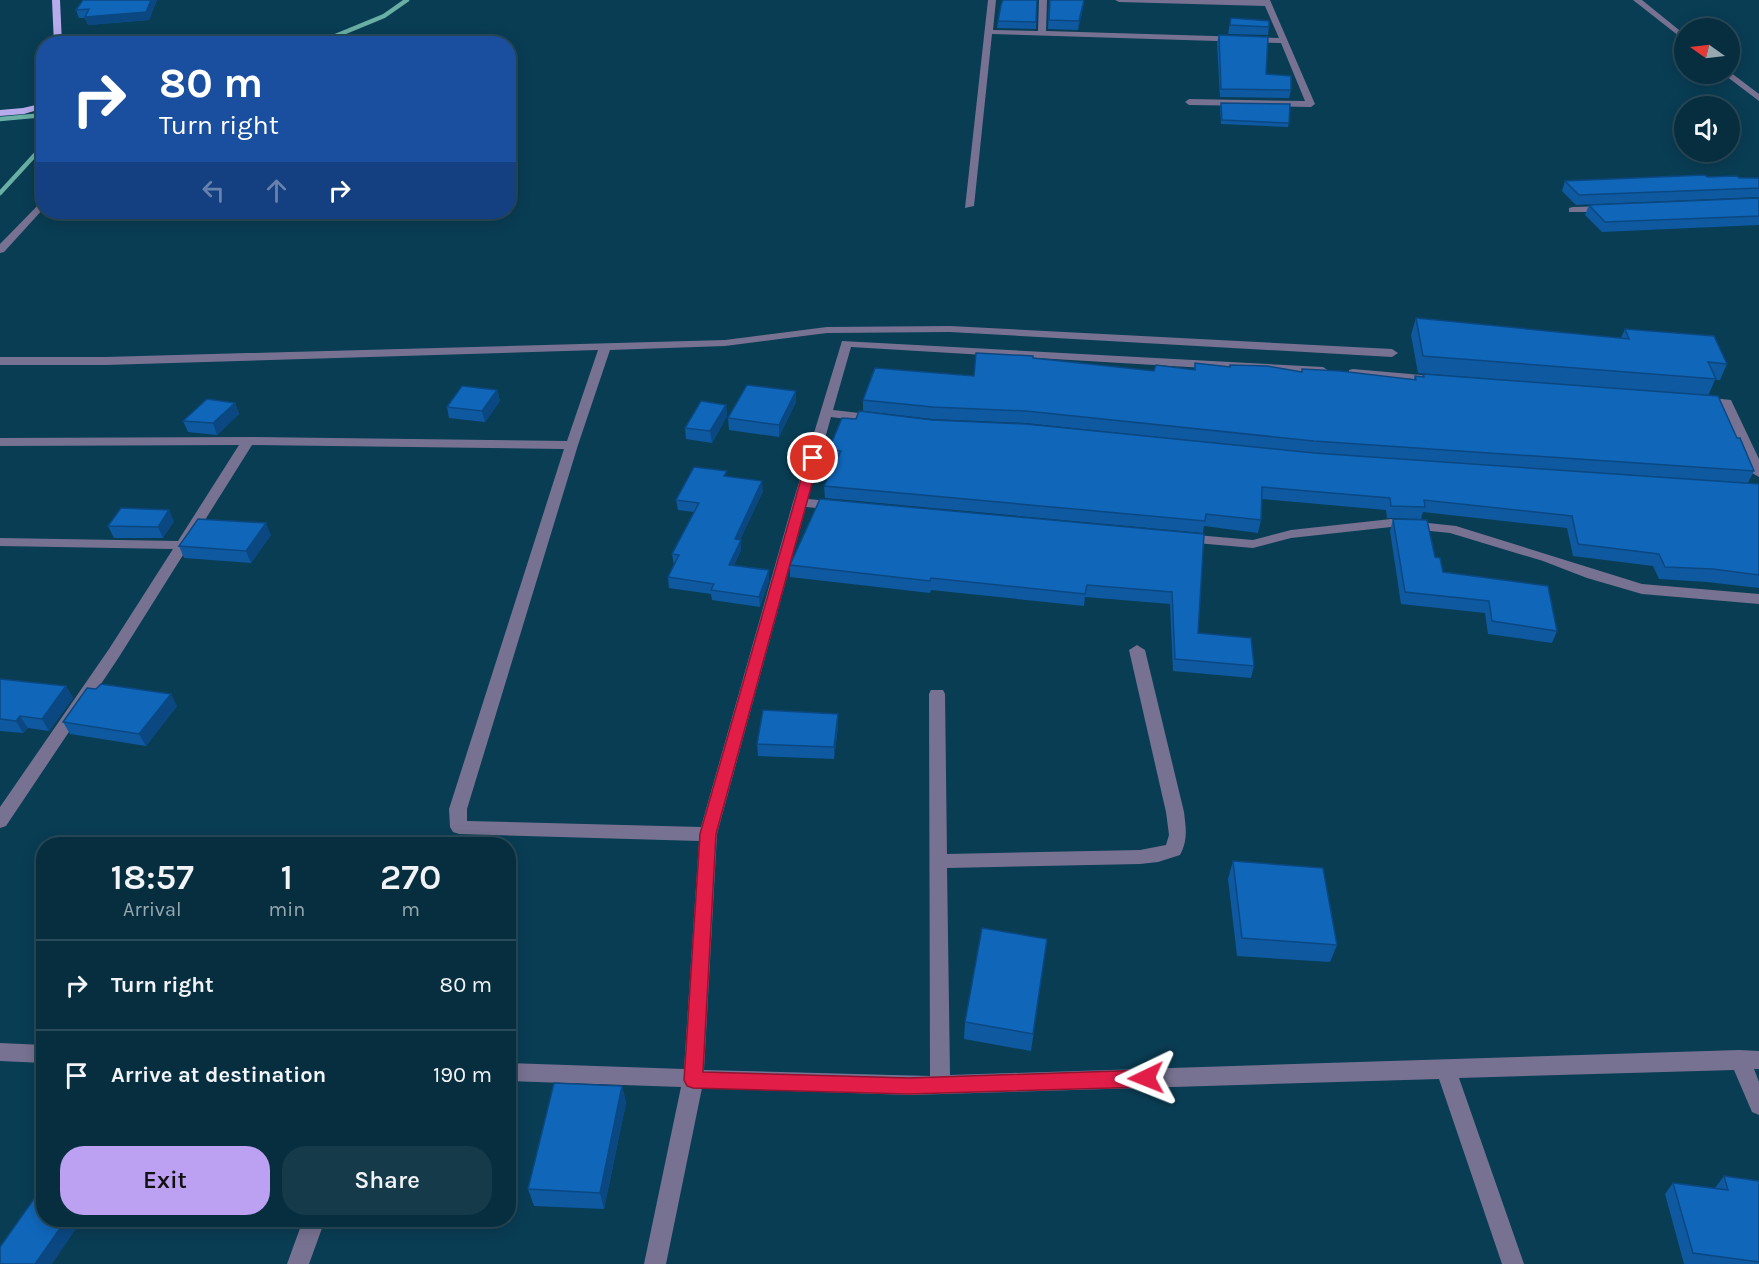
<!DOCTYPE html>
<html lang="en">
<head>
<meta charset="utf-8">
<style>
  :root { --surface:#072e3f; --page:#153a4a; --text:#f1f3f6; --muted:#98a8b0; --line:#284a59; --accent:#bca0f2 }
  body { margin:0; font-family:Karla,sans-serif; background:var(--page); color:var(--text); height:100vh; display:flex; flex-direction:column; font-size:22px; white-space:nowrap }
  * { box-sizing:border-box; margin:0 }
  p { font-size:20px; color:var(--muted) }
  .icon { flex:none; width:33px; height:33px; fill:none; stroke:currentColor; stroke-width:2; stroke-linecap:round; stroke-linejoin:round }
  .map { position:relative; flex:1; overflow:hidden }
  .side { position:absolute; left:36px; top:837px; width:480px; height:390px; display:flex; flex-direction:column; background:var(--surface); border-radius:24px; box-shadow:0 3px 15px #0003,0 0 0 2px var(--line) }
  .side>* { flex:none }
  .hud { position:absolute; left:36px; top:36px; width:480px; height:183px; border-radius:24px; box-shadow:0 3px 15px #0003,0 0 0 2px var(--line); background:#1a4fa0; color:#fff; overflow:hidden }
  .needle { width:39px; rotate:284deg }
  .fabs { position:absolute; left:1674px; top:18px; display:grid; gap:12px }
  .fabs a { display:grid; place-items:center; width:66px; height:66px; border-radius:50%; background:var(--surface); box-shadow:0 3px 15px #0003,0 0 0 2px var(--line); font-size:30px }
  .pin { position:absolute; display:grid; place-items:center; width:51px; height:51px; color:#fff; margin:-26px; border:3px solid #fff; border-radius:50%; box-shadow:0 2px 6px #0007 }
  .me { position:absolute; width:66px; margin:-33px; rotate:268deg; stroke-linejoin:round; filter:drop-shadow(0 0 4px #0008) }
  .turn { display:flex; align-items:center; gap:21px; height:126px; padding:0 24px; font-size:27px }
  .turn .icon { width:78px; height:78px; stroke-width:2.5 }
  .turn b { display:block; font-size:42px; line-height:51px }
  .lanes { display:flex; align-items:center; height:57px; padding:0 24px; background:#0003; justify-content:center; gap:30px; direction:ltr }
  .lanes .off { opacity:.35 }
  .eta { display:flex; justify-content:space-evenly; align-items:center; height:102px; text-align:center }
  .eta b { font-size:36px; font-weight:600; line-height:42px }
  .primary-button { display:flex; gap:12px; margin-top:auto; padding:12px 24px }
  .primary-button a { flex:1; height:69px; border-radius:24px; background:var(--accent); color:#111; font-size:24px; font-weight:600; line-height:69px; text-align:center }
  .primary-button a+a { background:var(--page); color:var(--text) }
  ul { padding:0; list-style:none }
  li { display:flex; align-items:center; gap:18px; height:90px; padding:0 24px; border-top:2px solid var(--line) }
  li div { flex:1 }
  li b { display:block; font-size:22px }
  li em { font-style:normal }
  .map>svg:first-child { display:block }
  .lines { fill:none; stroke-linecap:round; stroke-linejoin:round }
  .stream { stroke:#69afa4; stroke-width:4.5 }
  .minor { fill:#787292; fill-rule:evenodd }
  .major { fill:#b8abec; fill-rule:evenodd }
  .wall { fill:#0e59a0 }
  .shaded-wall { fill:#0b4882 }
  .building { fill:#1067ba; stroke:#0b4882; stroke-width:1.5 }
  .route { fill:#e11d48; stroke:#92132f; stroke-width:1.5 }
</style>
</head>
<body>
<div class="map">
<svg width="1759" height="1264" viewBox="0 0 1759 1264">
  <rect width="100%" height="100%" fill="#093d54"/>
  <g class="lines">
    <path class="stream" d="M316 44 384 16 407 0
      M0 119 44 115
      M0 193 44 145"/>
    <path class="minor" d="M988 0H996L993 30 1038 31 1039 0H1047L1046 31 1279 38 1265 6 1119 2 1115 0H1270L1315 104 1311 107 1189 105 1185 102 1189 99 1305 101 1281 43 992 34 974 206 965 208Z
      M1633 0H1642L1684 34V40Z
      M1730 72 1759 94V101L1726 76 1725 74Z
      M44 199V208L4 252 0 253V244Z
      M1573 207 1606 206 1611 209 1606 212H1569V208Z
      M950 326 1392 349 1398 353 1392 357 950 332 827 333 725 346 610 350 578 445 467 809V821L701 827 793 502 842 341 1323 367 1329 371 1323 375 851 347 833 410 877 415 883 419 877 423 831 417 808 499 839 502 846 506 839 510 806 507 717 834 704 1070 930 1076 929 694 931 690H943L945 694 947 854 1140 850 1166 845 1169 835 1166 812 1129 650 1137 645 1145 650 1184 812C1186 828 1188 840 1180 855L1158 862 1140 864 947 868 950 1075 1739 1050 1759 1051V1069H1754L1759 1082V1115L1752 1112 1734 1070 1459 1078 1524 1264H1502L1439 1079 910 1095 702 1088 666 1264H644L681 1087 508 1081V1063L684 1069 699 841 459 834 453 832 450 827 449 809 564 449 252 445 119 657 6 826 0 828V807L109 649 173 549 0 546V538L178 541 239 445 0 446V438L248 437 567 441 598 350 105 365H0V357H105L725 340 827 327Z
      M1353 369 1433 376 1439 380 1433 384 1349 376V370Z
      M1703 397 1731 400 1759 459V477L1752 473 1722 406 1699 404 1697 401Z
      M1391 519 1456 526 1642 584 1759 594V604L1642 594 1587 578 1543 561 1450 533 1391 527 1291 538 1253 548 1185 542 1178 538 1185 534 1253 540 1291 530Z
      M0 1043 44 1045V1063L0 1061Z
      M303 1220H325L309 1264H287Z"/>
    <path class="major" d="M52 0H60L62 44H54Z
      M44 103V108L24 114 0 116V110L23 108Z"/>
  </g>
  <path class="wall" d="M83 0H157L149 20 88 25 85 18H79L76 10Z
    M1037 0 1036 29 997 28 998 21Z
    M1049 0H1084L1083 8 1078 30 1048 29Z
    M1231 18 1269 27 1268 35 1228 34Z
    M1219 35 1266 74 1291 90 1289 98 1220 97 1217 43Z
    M1221 103 1289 123 1288 127 1221 124 1220 108Z
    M1708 177 1759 178V197L1576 205 1562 191 1565 181Z
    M1759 198V225L1602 232 1585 215 1589 205Z
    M1416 318 1621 338 1625 329 1727 364 1720 380H1715L1708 396 1737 438 1754 471 1748 483 1311 453 1025 423 932 419 863 411V400L974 376 1033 358 1154 371 1194 370 1195 363 1229 367 1301 372 1302 369 1414 379 1415 376 1422 377 1423 374 1595 387 1418 373 1411 335Z
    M497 390 500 401 485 422 449 418 447 407Z
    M796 402 779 437 729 430 728 418Z
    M235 403 239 414 217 435 188 432 183 421Z
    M726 405 727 416 712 443 686 439 685 428Z
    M856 419 932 420 1314 453 1759 484V588L1707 582 1659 579 1653 566 1573 556 1567 528 1423 512 1421 519 1387 518 1386 510 1262 499 1261 520 1258 533 1204 526 1203 533 825 498 824 486 836 462 829 461V449Z
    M728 477 763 491 740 540 741 550 734 565 769 570V581L760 607 712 600 711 594 669 588 668 577 674 565 672 554 694 512 678 510 676 500Z
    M1393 519 1435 557 1443 572 1557 631 1552 643 1488 634 1485 613 1401 604 1390 531Z
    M174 521 163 538H114L108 526Z
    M1204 534 1198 633 1254 666 1251 678 1173 671 1170 604 1085 597 1084 606 931 590 930 593 790 577V565Z
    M271 535 251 563 184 558 179 546Z
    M0 679 66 686 73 698 49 731 28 728 23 733 0 731Z
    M177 706 146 746 70 734 63 722Z
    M838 714V726L834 759 758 756 757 744Z
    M1233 861 1337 945 1330 962 1237 956 1228 879Z
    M1047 939 1031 1051 964 1039 965 1022Z
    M622 1086 626 1103 604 1209 534 1206 528 1189Z
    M1724 1176 1759 1181V1264H1684L1665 1194 1673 1183 1715 1188Z"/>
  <path class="shaded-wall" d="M151 0H157L149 20 88 25 85 17Z
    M1084 0 1083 8 1078 30 1079 21Z
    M497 390 500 401 485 422 482 411Z
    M796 391V402L779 437V425Z
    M235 403 239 414 217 435 213 423Z
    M726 405 727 416 712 443 710 431Z
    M762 481 763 491 736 549 735 539Z
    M169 510 174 521 163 538 158 527Z
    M266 523 271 535 251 563 246 551Z
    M741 540V550L730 575 729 565Z
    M769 570V581L760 607 759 597Z
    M66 686 73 698 49 731 42 719Z
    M171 694 177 706 146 746 139 734Z
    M838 714V726L834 759V747Z
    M20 716 28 728 23 733 16 721Z
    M622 1086 626 1103 604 1209 600 1193Z
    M66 1220H82L52 1264H35Z"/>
  <path class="building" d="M83 0H151L146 12 85 17 89 9 76 10Z
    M1003 0H1037L1036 22 998 21 1001 5Z
    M1050 0H1084L1079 21 1049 20Z
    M1231 18 1269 21V27L1230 25Z
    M1219 35 1268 37 1266 74 1291 76V90L1221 89Z
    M1221 103 1290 104 1289 123 1222 120Z
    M1704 175 1708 177 1736 176 1740 178H1759V188L1579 195 1565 181Z
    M1759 198V216L1605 222 1589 205Z
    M1416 318 1629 339 1625 329 1714 336 1727 364 1708 362 1716 379 1423 356Z
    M976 353 1033 356V358L1154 371 1156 365 1195 370V363L1230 367V365L1267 366 1302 372V369L1340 371 1416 380 1415 376 1424 377 1423 374 1718 396 1737 438H1740L1754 471 1314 441 1026 411 933 407 863 400 875 368 974 376Z
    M747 385 796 391 779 425 728 418Z
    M462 386 497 390 482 411 447 407Z
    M207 399 235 403 213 423 183 421Z
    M701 401 726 405 710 431 685 428Z
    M859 411 932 420 1026 424 1314 453 1759 484V575L1713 569 1665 567 1659 554 1578 544 1572 516 1424 500 1425 507 1391 506 1390 498 1262 487 1261 520 1206 514 1205 521 824 486 841 451 829 449 842 418 856 419Z
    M694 467 727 471 724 476 762 481 735 539 741 540 729 565 769 570 759 597 711 590 714 584 668 577 679 555 672 554 699 503 676 500Z
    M820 499 1204 534 1198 633 1251 638 1254 666 1175 659 1172 592 1087 585 1085 594 931 578 930 581 790 565Z
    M121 508 169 510 158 527 108 526Z
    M198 519 266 523 246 551 179 546Z
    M1393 519 1427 520 1435 557 1440 558 1443 572 1548 586 1557 631 1492 621 1489 601 1405 592Z
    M0 679 66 686 42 719 20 716 16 721 0 719Z
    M101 684 171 694 139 734 63 722 87 688 96 689Z
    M763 710 838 714 834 747 757 744Z
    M1233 861 1323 868 1337 945 1242 938Z
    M982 928 1047 939 1033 1034 965 1022Z
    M554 1083 622 1086 600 1193 528 1189Z
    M1724 1176 1759 1181V1262L1693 1253 1673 1183 1728 1190Z
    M36 1196 44 1198V1220H66L35 1264H0V1247Z"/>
  <path class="route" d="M813 454 819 458 716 834 703 1072 909 1078 1146 1070 1153 1072 1155 1078 1153 1084 1146 1087 909 1094 693 1088 687 1086 684 1080 700 834 807 458Z"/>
</svg>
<div class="fabs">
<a><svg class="needle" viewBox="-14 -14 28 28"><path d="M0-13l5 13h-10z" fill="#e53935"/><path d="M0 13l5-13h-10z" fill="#98a8b0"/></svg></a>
<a><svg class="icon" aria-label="sound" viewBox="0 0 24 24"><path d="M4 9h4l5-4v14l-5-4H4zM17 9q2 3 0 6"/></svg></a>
</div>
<div class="pin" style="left:813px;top:458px;background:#d93025"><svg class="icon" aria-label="arrive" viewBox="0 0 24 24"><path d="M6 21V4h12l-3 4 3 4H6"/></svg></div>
<svg class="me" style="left:1146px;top:1078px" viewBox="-20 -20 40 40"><path d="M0-17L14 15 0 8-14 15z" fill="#e11d48" stroke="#fff" stroke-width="4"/></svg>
<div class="hud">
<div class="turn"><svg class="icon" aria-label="right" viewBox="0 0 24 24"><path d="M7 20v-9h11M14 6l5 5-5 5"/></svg><div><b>80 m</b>Turn right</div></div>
<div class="lanes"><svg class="icon off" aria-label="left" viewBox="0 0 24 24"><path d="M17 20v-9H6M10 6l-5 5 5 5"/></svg><svg class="icon off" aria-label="ahead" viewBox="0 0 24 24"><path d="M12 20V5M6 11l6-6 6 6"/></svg><svg class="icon" aria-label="right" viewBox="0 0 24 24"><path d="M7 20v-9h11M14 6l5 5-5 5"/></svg></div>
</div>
<section class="side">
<div class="eta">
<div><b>18:57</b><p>Arrival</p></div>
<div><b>1</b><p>min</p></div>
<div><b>270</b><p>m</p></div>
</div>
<ul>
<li><svg class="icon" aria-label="right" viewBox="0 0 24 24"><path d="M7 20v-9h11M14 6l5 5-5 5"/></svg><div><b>Turn right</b></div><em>80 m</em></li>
<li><svg class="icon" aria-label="arrive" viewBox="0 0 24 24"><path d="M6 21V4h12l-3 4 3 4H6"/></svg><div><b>Arrive at destination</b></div><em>190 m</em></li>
</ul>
<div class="primary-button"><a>Exit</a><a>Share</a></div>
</section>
</div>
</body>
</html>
